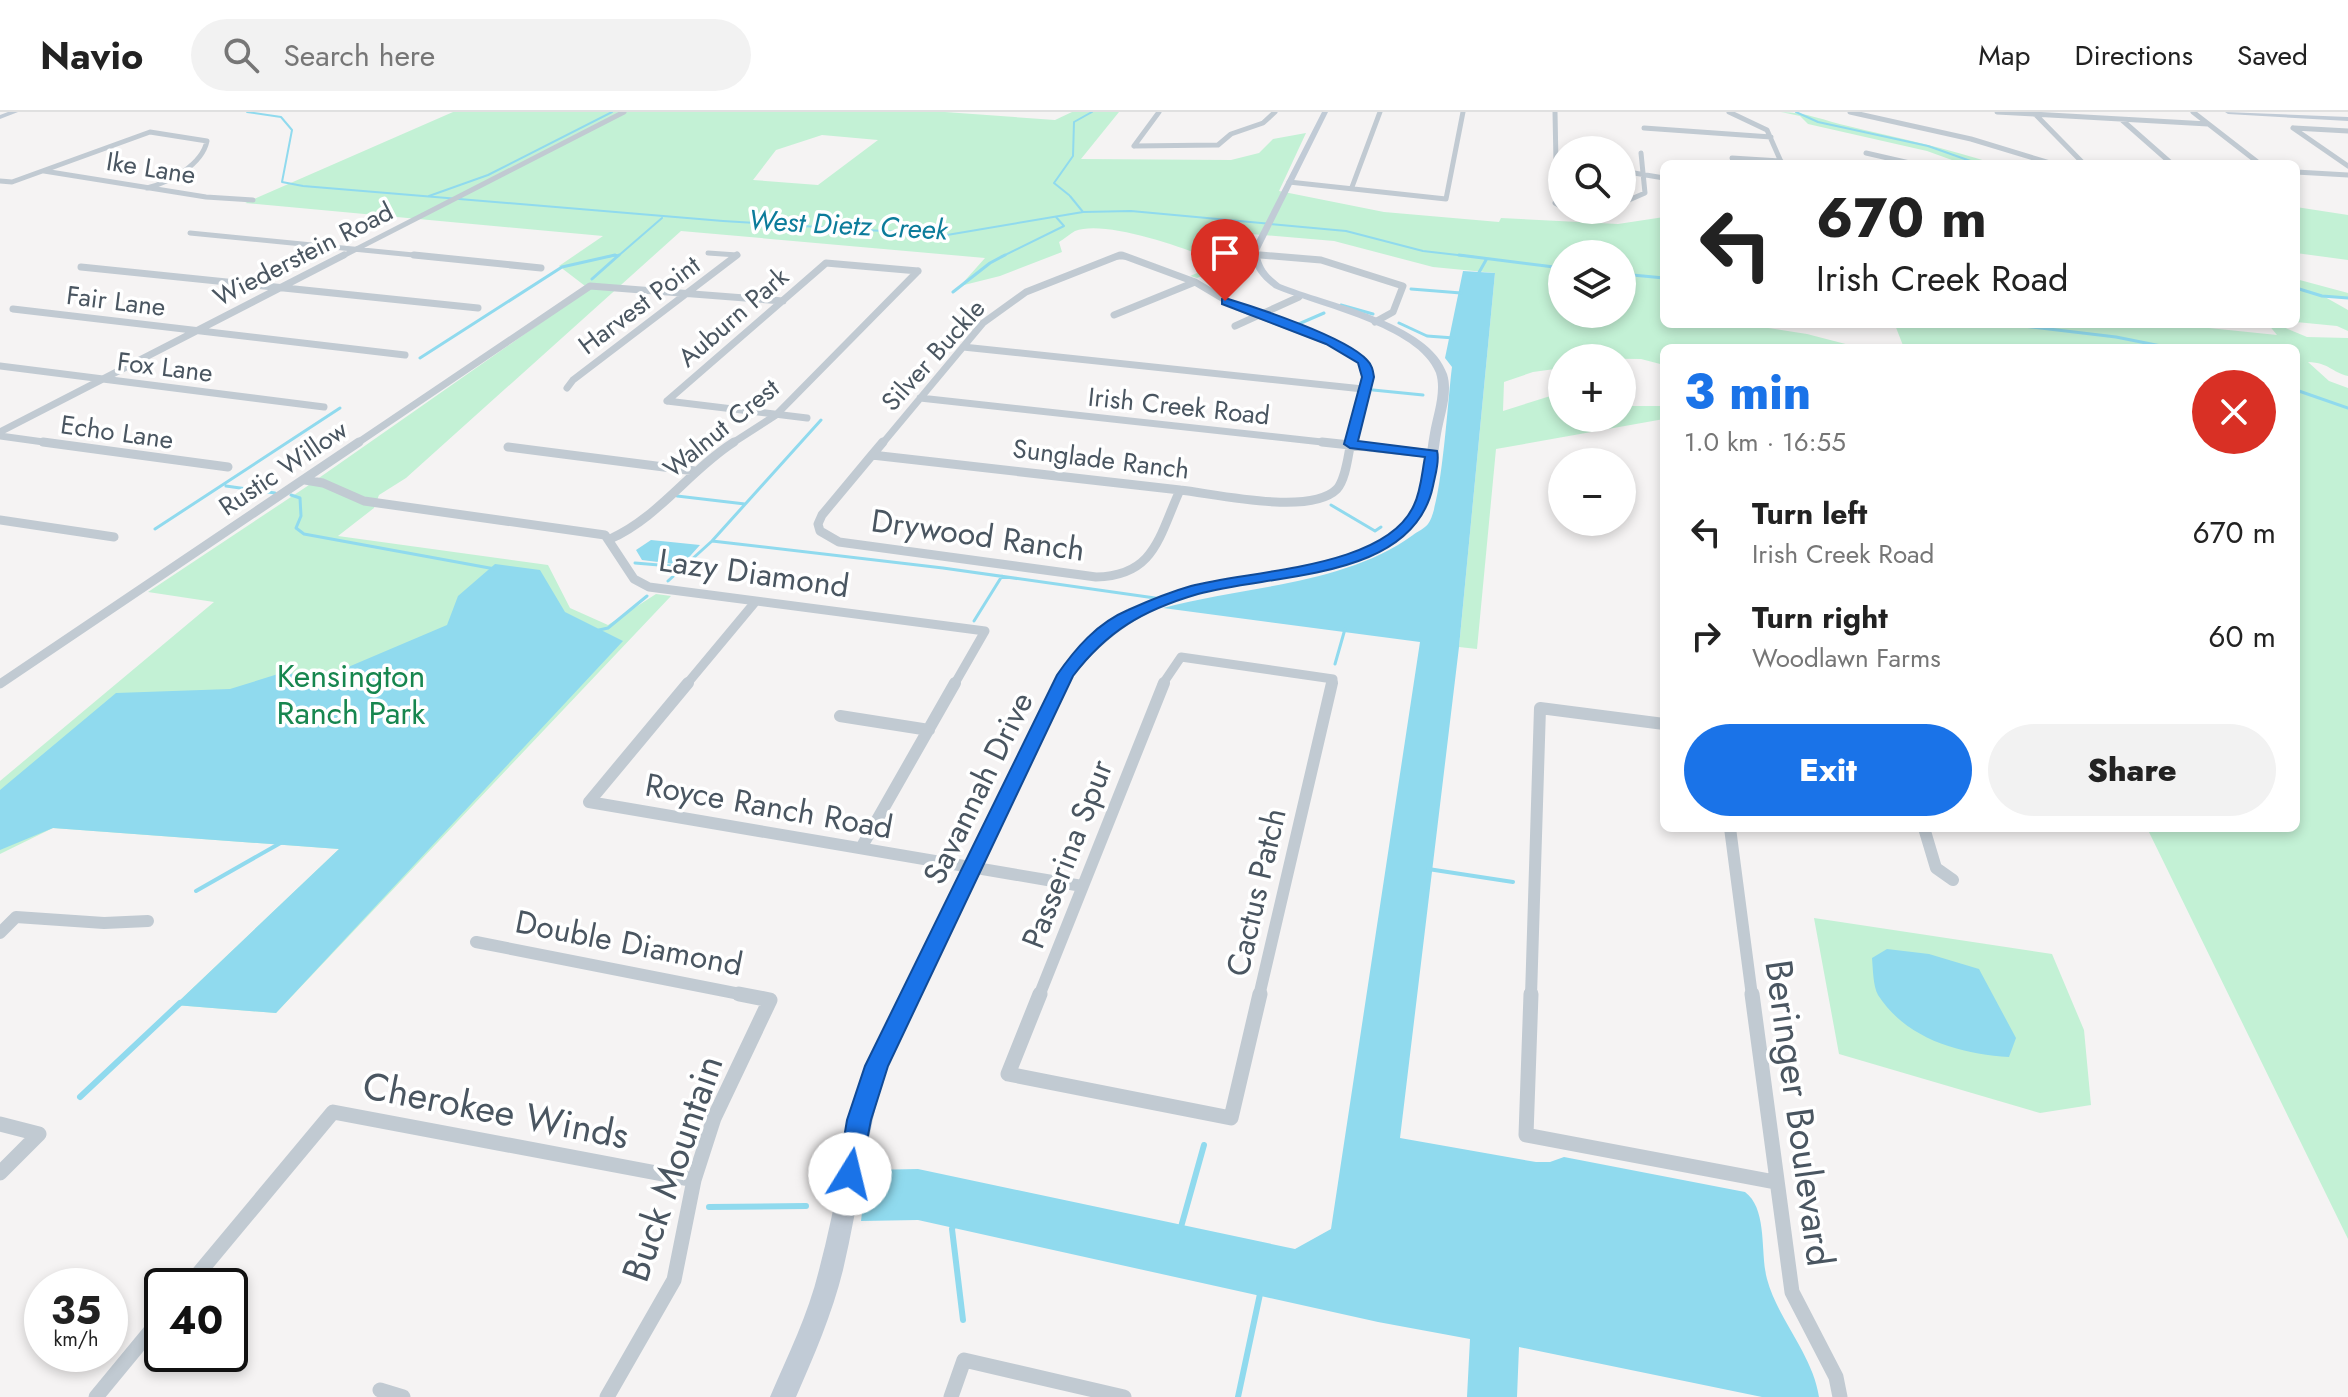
<!DOCTYPE html>
<html lang="en">
<head>
<meta charset="utf-8">
<style>
  :root { --surface:#fff; --page:#f2f2f2; --text:#222; --muted:#767676; --line:#e0e0e0; --accent:#1a73e8 }
  body { margin:0; font-family:Jost,sans-serif; background:var(--page); color:var(--text); height:100vh; display:flex; flex-direction:column; font-size:30px; white-space:nowrap }
  * { box-sizing:border-box; margin:0 }
  p { font-size:26px; color:var(--muted) }
  .icon { flex:none; width:44px; height:44px; fill:none; stroke:currentColor; stroke-width:2; stroke-linecap:round; stroke-linejoin:round }
  .map { position:relative; flex:1; overflow:hidden }
  .panel { position:absolute; left:1660px; top:232px; width:640px; height:488px; display:flex; flex-direction:column; background:var(--surface); border-radius:12px; box-shadow:0 4px 12px #0003 }
  .panel>* { flex:none }
  .top-card { position:absolute; left:1660px; top:48px; width:640px; height:168px; border-radius:12px; box-shadow:0 4px 12px #0003; background:#fff; color:var(--text); overflow:hidden }
  .fabs { position:absolute; left:1548px; top:24px; display:grid; gap:16px }
  .fabs a { display:grid; place-items:center; width:88px; height:88px; border-radius:50%; background:var(--surface); box-shadow:0 4px 12px #0003; font-size:40px }
  .speed { position:absolute; left:24px; top:1156px; display:flex; gap:16px; font-size:40px; font-weight:700; text-align:center }
  .speed>* { display:grid; place-content:center; width:104px; height:104px; border-radius:50%; background:var(--surface); box-shadow:0 4px 12px #0003; line-height:1 }
  .speed small { font-size:20px; font-weight:400 }
  .speed .limit { border:4px solid #111; border-radius:12px; background:#fff; color:#111 }
  .pin { position:absolute; display:grid; place-items:center; width:68px; height:68px; color:#fff; margin:-82px -34px; border-radius:50% 50% 50% 0; rotate:-45deg; box-shadow:0 0 8px #0007 }
  .pin .icon { rotate:45deg }
  .me { position:absolute; width:88px; margin:-44px; rotate:9deg; stroke-linejoin:round; filter:drop-shadow(0 0 6px #0008) }
  .turn { display:flex; align-items:center; gap:28px; height:168px; padding:0 24px; font-size:36px }
  .turn .icon { width:104px; height:104px; stroke-width:2.5 }
  .turn b { display:block; font-size:56px; line-height:68px }
  .round { display:grid; place-items:center; flex:none; width:84px; height:84px; border-radius:42px; background:var(--page) }
  .head { display:flex; align-items:center; justify-content:space-between; height:136px; padding:0 24px }
  h1 { font-size:48px; font-weight:800; line-height:60px; color:var(--accent) }
  .cta { display:flex; gap:16px; margin-top:auto; padding:16px 24px }
  .cta a { flex:1; height:92px; border-radius:48px; background:var(--accent); color:#fff; font-size:32px; font-weight:800; line-height:92px; text-align:center }
  .cta a+a { background:var(--page); color:var(--text) }
  ul { padding:0; list-style:none }
  li { display:flex; align-items:center; gap:24px; height:104px; padding:0 24px }
  li div { flex:1 }
  li b { display:block; font-size:30px }
  li em { font-style:normal }
  header { display:flex; align-items:center; gap:48px; box-sizing:border-box; height:112px; padding:0 40px; background:var(--surface); border-bottom:2px solid var(--line) }
  header strong { font-size:38px }
  nav { display:flex; gap:44px; margin-inline-start:auto; font-size:28px }
  .search { width:560px; height:72px; background:var(--page); display:flex; align-items:center; gap:20px; box-sizing:border-box; padding:0 28px; border-radius:44px; color:var(--muted); font-size:30px }
  .map>svg:first-child { display:block }
  .green { fill:#c3f1d5; fill-rule:evenodd }
  .water { fill:#90daee }
  .lines { fill:none; stroke-linecap:round; stroke-linejoin:round }
  .stream-far3 { stroke:#90daee; stroke-width:2 }
  .stream-far2 { stroke:#90daee; stroke-width:3 }
  .stream-far1 { stroke:#90daee; stroke-width:4 }
  .stream { stroke:#90daee; stroke-width:6 }
  .street-far4 { stroke:#c1cad2; stroke-width:5 }
  .street-far3 { stroke:#c1cad2; stroke-width:7 }
  .street-far2 { stroke:#c1cad2; stroke-width:9 }
  .street-far1 { stroke:#c1cad2; stroke-width:12 }
  .street { stroke:#c1cad2; stroke-width:15 }
  .secondary { fill:#c1cbd6; fill-rule:evenodd }
  .route { fill:#1a73e8; stroke:#114b97; stroke-width:2 }
  .labels { text-anchor:middle; dominant-baseline:central; stroke-width:7; stroke-linejoin:round; paint-order:stroke }
  .far-street-label { font-size:26px; fill:#4a5661; stroke:#fff }
  .far-water-label { font-size:28px; font-style:italic; fill:#0c7c9b; stroke:#fff }
  .street-label { font-size:32px; fill:#4a5661; stroke:#fff }
  .park-label { font-size:32px; fill:#17864f; stroke:#fff }
  .near-street-label { font-size:38px; fill:#4a5661; stroke:#fff }
</style>
</head>
<body>
<header>
<strong>Navio</strong>
<div class="search"><svg class="icon" aria-label="search" viewBox="0 0 24 24"><circle cx="10" cy="10" r="6"/><path d="M15 15l6 6"/></svg>Search here</div>
<nav><a>Map</a><a>Directions</a><a>Saved</a></nav>
</header>
<div class="map">
<svg width="2348" height="1285" viewBox="0 0 2348 1285">
  <rect width="100%" height="100%" fill="#f5f3f3"/>
  <path class="green" d="M453 0H945L1055 8 1072 0H1119L1081 47 1231 48 1259 41 1273 27 1306 21 1279 79 1384 100 1499 110 1501 106 1618 112 1664 105V212H1742L1807 222 1861 236H1664V253L1641 247 1562 246V256L1533 260 1504 270 1503 299 1560 281 1562 306H1622V294H1664V307L1496 337 1477 537 1459 535 1495 161 1433 155 1334 129 1251 122C1244 138 1241 146 1250 162L1229 153 1197 166 1190 164 1221 151C1191 138 1106 107 1075 119 1070 122 1064 127 1059 130L1062 140 1000 164 960 174 985 146 681 119 406 366 379 383 374 396 338 424 548 453 570 496 608 513 656 482 671 484 276 901 175 893 339 737 53 716 0 742V669L214 490 148 480 306 375 589 177 559 154 603 124 245 91ZM822 23 878 28 818 73 753 68 776 38ZM1562 142H1622V202H1562Z
    M1781 0C1806 0 1825 9 1848 14 1898 26 1946 36 1995 52H1963L1927 39 1808 12 1800 4Z
    M2296 95 2348 103V148L2296 141Z
    M2296 167 2348 181V186L2325 185 2348 198V219L2337 214 2296 210Z
    M1889 212H2170L2277 223 2268 212H2276L2307 225 2348 226V264C2331 260 2330 251 2308 250L2329 269 2348 276V1127L2147 716H2296V236H1904L1895 213Z
    M1814 806 2052 842 2084 918 2091 993 2040 1001 1839 942Z"/>
  <path class="water" d="M1463 159 1495 161 1459 535 1400 1026 1536 1050H1550L1564 1045 1745 1080C1768 1097 1760 1141 1767 1167 1778 1208 1813 1243 1819 1285H1762L1519 1235 1517 1285H1467L1470 1227 1378 1210 918 1108 861 1109 867 1058 918 1057 1295 1137 1331 1117 1420 530 1163 496C1244 474 1345 473 1413 423 1417 420 1425 416 1428 412 1442 394 1448 284 1452 255L1445 246Z
    M651 428 700 433 682 453 642 448 636 438Z
    M495 452 540 458 565 500 623 529 276 901 175 893 339 737 53 716 0 738V678L116 581 230 577 278 562 334 561 447 513 458 484Z
    M1887 837 1929 842 1979 857 2016 926 2009 945C1960 942 1906 927 1878 883 1873 874 1873 857 1872 846Z"/>
  <g class="lines">
    <path class="stream-far3" d="M247 0 281 5 292 18 282 70 303 74 723 109 947 123 1083 100 1131 99 1346 119 1423 139 1475 145
      M1796 0 1818 10 1928 34 1979 52
      M1069 83 1054 71 1073 44 1074 10 1092 0
      M429 84 488 63 612 0
      M1070 84 1083 100
      M606 145 617 143
      M617 145 662 106
      M1001 145 1064 114 1056 105"/>
    <path class="stream-far2" d="M1459 143 1562 156
      M1622 162 1664 166
      M1477 164 1486 148
      M592 167 619 143
      M2296 176 2322 184 2348 186
      M1411 177 1461 181
      M953 180 990 151 1005 143
      M1341 193 1373 202
      M1399 211 1427 224 1454 226
      M2006 212 2116 225 2171 236
      M1294 214 1324 201
      M420 246 562 155 615 143
      M1373 278 1423 283
      M2296 278 2348 296
      M226 374 275 381
      M291 383 300 386 301 404 296 416 304 422 495 457
      M677 384 745 392
      M1331 393 1375 419 1381 415
      M155 417 340 296
      M712 429 821 308
      M635 451 683 455
      M668 469 712 429 943 456 1162 487
      M974 509 1002 464
      M599 518 608 516 647 484
      M1335 552 1345 517"/>
    <path class="stream-far1" d="M1428 757 1513 770
      M196 779 284 729"/>
    <path class="stream" d="M80 985 180 891
      M709 1095 806 1094
      M954 1111 952 1117 963 1208
      M1181 1115 1204 1033
      M1238 1285 1260 1182"/>
    <path class="street-far4" d="M1555 0 1556 51H1562
      M1729 0 1767 18 1782 52
      M1850 0 1971 27 2053 52
      M1997 0 2208 12
      M2033 0 2084 52
      M2193 0 2260 52
      M2122 8 2172 52
      M1644 16 1771 25
      M2293 16 2348 54
      M2294 16 2348 19
      M1134 34 1218 33 1231 22 1263 11 1275 0
      M1134 34 1159 0
      M1866 41 1914 52
      M1732 46 1781 49
      M44 59 206 85 253 88
      M1622 59 1664 66
      M2296 60 2348 63
      M0 69 12 70 150 20 207 29C202 53 170 70 147 76
      M1289 70 1446 87 1463 0
      M1352 75 1380 0
      M1562 89 1555 91 1562 95
      M1622 91 1645 81 1641 41
      M190 121 434 145
      M708 141 737 143
      M1255 143 1286 145
      M341 145 624 0
      M734 145 737 143
      M1115 145H1127"/>
    <path class="street-far3" d="M414 143 541 156
      M1122 143 1195 170 1237 195 1342 235 1362 249 1368 265 1351 332
      M1260 143 1321 148 1403 174 1393 200 1375 210
      M81 155 478 196
      M13 197 405 243
      M1114 203 1195 170
      M1235 214 1299 185
      M963 235 1363 277
      M0 254 324 295
      M567 276 573 268 737 143
      M920 286 1340 332
      M667 289 826 151 918 159
      M667 289 807 306
      M0 320 344 143
      M0 324 58 332
      M356 332 590 174 783 189
      M731 332 776 303 918 159
      M882 332 983 211 1026 180 1120 143"/>
    <path class="street-far2" d="M43 330 228 355
      M1322 330 1433 342
      M508 335 695 359
      M872 343 1180 378
      M872 343 822 403 818 412 820 419 839 430 1096 465C1155 464 1159 424 1180 378
      M872 343 883 330
      M305 368 323 371 364 389 605 423 634 467 649 475 985 519 954 573
      M1180 378C1217 382 1310 404 1337 377 1346 367 1348 343 1351 330
      M0 408 114 425
      M610 427C658 406 690 358 734 330
      M0 572 359 330
      M686 573 756 489
      M1162 573 1181 545 1333 567 1332 573"/>
    <path class="street-far1" d="M840 604 929 618
      M589 690 1082 774
      M589 690 688 571
      M1730 716 1752 884
      M1924 716 1936 756 1953 768
      M861 736 955 571
      M0 821 16 805 104 811 148 809
      M476 830 750 884
      M1039 884 1164 571
      M1259 884 1332 571
      M1531 884 1540 596 1664 612"/>
    <path class="street" d="M1040 882 1008 962 1231 1006 1260 882
      M1531 882 1526 1023 1775 1070
      M1752 882 1792 1180 1836 1265 1840 1285
      M0 1012 39 1022
      M0 1061 39 1022
      M188 1174 333 1000 694 1068
      M380 1278 403 1285
      M96 1285 162 1205
      M607 1285 674 1168 694 1068 714 1006 770 888 739 882
      M951 1285 964 1248 1124 1285"/>
    <path class="secondary" d="M8 0H18L0 7V3Z
      M1322 0H1328L1259 139C1261 155 1268 163 1280 172 1326 191 1430 210 1447 262 1453 281 1444 304 1441 322 1436 350 1437 380 1421 404 1376 470 1243 463 1173 490 1131 506 1101 531 1072 565L886 954C867 1021 859 1090 843 1158 832 1202 814 1244 796 1285H770C788 1243 808 1203 819 1158 837 1091 846 1021 866 954L1060 560C1090 526 1122 498 1166 483 1231 460 1369 460 1409 403 1425 379 1425 348 1430 321 1433 303 1442 280 1436 261 1419 215 1316 194 1274 176 1261 166 1252 156 1251 139Z
      M2225 0 2348 5V9L2228 2Z"/>
  </g>
  <path class="route" d="M1225 186C1258 196 1346 225 1367 248 1372 253 1373 258 1374 265L1358 329 1437 339C1440 349 1435 363 1433 374 1413 470 1271 461 1198 482 1143 498 1107 519 1073 564L888 954 871 1008 859 1070 850 1073 841 1070 838 1062 847 1008 865 954 1057 563C1075 537 1097 511 1128 498 1148 489 1170 480 1191 474 1249 458 1386 457 1414 393 1421 379 1422 360 1425 345L1350 336 1344 332 1362 265 1358 251 1326 232 1222 192V187Z"/>
  <g class="labels">
    <g class="far-street-label">
      <text transform="translate(151 56) rotate(9)">Ike Lane</text>
      <text transform="translate(303 142) rotate(-27)">Wiederstein Road</text>
      <text transform="translate(116 189) rotate(7)">Fair Lane</text>
      <text transform="translate(639 193) rotate(-37)">Harvest Point</text>
      <text transform="translate(733 205) rotate(-41)">Auburn Park</text>
      <text transform="translate(933 243) rotate(-48)">Silver Buckle</text>
      <text transform="translate(165 255) rotate(7)">Fox Lane</text>
      <text transform="translate(1179 294) rotate(6)">Irish Creek Road</text>
      <text transform="translate(721 316) rotate(-39)">Walnut Crest</text>
      <text transform="translate(117 320) rotate(8)">Echo Lane</text>
      <text transform="translate(1101 347) rotate(7)">Sunglade Ranch</text>
      <text transform="translate(283 356) rotate(-34)">Rustic Willow</text>
    </g>
    <g class="far-water-label">
      <text transform="translate(848 113) rotate(3)">West Dietz Creek</text>
    </g>
    <g class="street-label">
      <text transform="translate(978 423) rotate(8)">Drywood Ranch</text>
      <text transform="translate(754 461) rotate(8)">Lazy Diamond</text>
      <text transform="translate(978 676) rotate(-64)">Savannah Drive</text>
      <text transform="translate(769 694) rotate(10)">Royce Ranch Road</text>
      <text transform="translate(1067 742) rotate(-69)">Passerina Spur</text>
      <text transform="translate(1256 780) rotate(-77)">Cactus Patch</text>
      <text transform="translate(629 831) rotate(11)">Double Diamond</text>
    </g>
    <g class="park-label">
      <text x="351" y="564">Kensington<tspan x="351" dy="37">Ranch Park</tspan></text>
    </g>
    <g class="near-street-label">
      <text transform="translate(496 998) rotate(11)">Cherokee Winds</text>
      <text transform="translate(1800 1001) rotate(82)">Beringer Boulevard</text>
      <text transform="translate(672 1056) rotate(-71)">Buck Mountain</text>
    </g>
  </g>
</svg>
<div class="fabs">
<a><svg class="icon" aria-label="search" viewBox="0 0 24 24"><circle cx="10" cy="10" r="6"/><path d="M15 15l6 6"/></svg></a>
<a><svg class="icon" aria-label="layers" viewBox="0 0 24 24"><path d="M12 4l9 5-9 5-9-5zM3 14l9 5 9-5"/></svg></a>
<a>+</a>
<a>−</a>
</div>
<div class="speed"><div>35<small>km/h</small></div><div class="limit">40</div></div>
<div class="pin" style="left:1225px;top:189px;background:#d93025"><svg class="icon" aria-label="arrive" viewBox="0 0 24 24"><path d="M6 21V4h12l-3 4 3 4H6"/></svg></div>
<svg class="me" style="left:850px;top:1062px" viewBox="-20 -20 40 40"><circle r="19" fill="#fff"/><path d="M0-13L10 11 0 6-10 11z" fill="#1a73e8"/></svg>
<div class="top-card">
<div class="turn"><svg class="icon" aria-label="left" viewBox="0 0 24 24"><path d="M17 20v-9H6M10 6l-5 5 5 5"/></svg><div><b>670 m</b>Irish Creek Road</div></div>
</div>
<section class="panel">
<div class="head"><div><h1>3 min</h1><p>1.0 km · 16:55</p></div><a class="round" style="background:#d93025;color:#fff"><svg class="icon" aria-label="close" viewBox="0 0 24 24"><path d="M6 6l12 12M18 6L6 18"/></svg></a></div>
<ul>
<li><svg class="icon" aria-label="left" viewBox="0 0 24 24"><path d="M17 20v-9H6M10 6l-5 5 5 5"/></svg><div><b>Turn left</b><p>Irish Creek Road</p></div><em>670 m</em></li>
<li><svg class="icon" aria-label="right" viewBox="0 0 24 24"><path d="M7 20v-9h11M14 6l5 5-5 5"/></svg><div><b>Turn right</b><p>Woodlawn Farms</p></div><em>60 m</em></li>
</ul>
<div class="cta"><a>Exit</a><a>Share</a></div>
</section>
</div>
</body>
</html>
